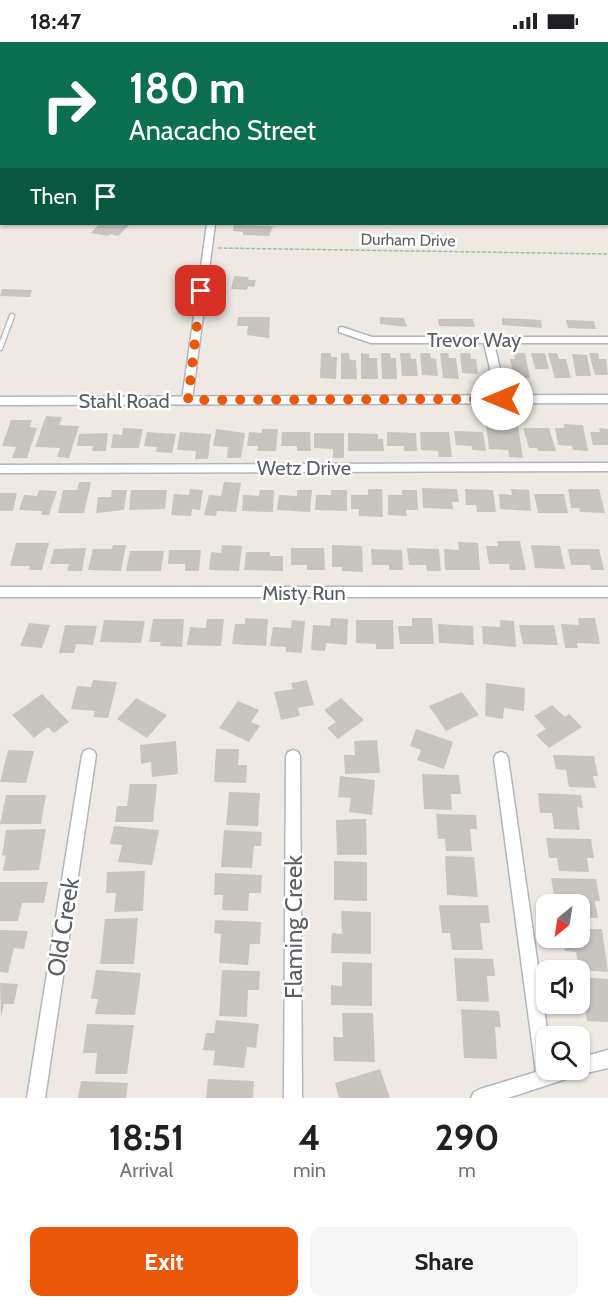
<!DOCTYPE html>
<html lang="en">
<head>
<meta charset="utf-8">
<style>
  :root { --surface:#fff; --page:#f6f6f6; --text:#202124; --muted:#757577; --accent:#ea580c }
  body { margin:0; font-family:Cabin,sans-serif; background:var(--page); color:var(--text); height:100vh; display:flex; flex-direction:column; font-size:22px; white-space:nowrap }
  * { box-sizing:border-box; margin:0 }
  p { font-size:20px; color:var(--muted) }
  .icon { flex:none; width:33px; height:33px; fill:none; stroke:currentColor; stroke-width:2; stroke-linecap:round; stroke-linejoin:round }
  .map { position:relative; height:1056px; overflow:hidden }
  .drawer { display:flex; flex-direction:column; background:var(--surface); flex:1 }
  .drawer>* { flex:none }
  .guide { position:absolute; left:0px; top:0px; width:609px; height:183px; box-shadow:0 2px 4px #0004; background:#0b6e4f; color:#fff; overflow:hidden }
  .needle { width:39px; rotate:210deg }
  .controls { position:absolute; left:536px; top:852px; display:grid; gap:12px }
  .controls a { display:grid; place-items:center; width:54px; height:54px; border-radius:12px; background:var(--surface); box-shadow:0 2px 4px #0004; font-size:30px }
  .pin { position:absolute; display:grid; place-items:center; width:51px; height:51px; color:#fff; margin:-26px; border-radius:12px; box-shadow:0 3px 9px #0006 }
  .me { position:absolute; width:66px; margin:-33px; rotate:270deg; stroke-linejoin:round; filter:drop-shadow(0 0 4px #0008) }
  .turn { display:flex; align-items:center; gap:21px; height:126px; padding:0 30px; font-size:27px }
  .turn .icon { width:78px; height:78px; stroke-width:2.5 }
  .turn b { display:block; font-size:42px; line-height:51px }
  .then { display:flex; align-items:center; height:57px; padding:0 30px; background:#0003; gap:12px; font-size:22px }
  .eta { display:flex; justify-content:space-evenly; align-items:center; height:102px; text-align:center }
  .eta b { font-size:36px; font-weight:800; line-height:42px }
  .primary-button { display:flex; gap:12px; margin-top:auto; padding:12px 30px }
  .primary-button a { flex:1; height:69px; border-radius:12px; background:var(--accent); color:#fff; font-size:24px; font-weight:800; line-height:69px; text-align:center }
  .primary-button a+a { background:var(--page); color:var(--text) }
  .status { display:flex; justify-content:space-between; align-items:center; height:42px; padding:0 30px; background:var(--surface); direction:ltr }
  .status svg { height:16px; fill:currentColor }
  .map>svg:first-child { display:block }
  .building { fill:#c8c5c0 }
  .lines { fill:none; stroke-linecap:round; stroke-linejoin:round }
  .service-casing { stroke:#b3b6ba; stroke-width:7 }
  .minor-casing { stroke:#b3b6ba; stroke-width:3 }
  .tertiary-casing { stroke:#b3b6ba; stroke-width:3 }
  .path { stroke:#98c6a3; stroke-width:1.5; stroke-dasharray:4 1.5; stroke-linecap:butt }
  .service { stroke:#fff; stroke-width:4.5 }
  .minor { fill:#fff; fill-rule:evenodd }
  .tertiary { fill:#fff; fill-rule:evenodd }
  .route { stroke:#ea580c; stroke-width:10; stroke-dasharray:0 18 }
  .labels { text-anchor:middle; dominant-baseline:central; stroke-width:5; stroke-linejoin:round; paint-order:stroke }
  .far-street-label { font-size:16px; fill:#5b5f63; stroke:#fff }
  .street-label { font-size:20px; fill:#5b5f63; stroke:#fff }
  .near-street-label { font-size:24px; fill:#5b5f63; stroke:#fff }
</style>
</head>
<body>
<div class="status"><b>18:47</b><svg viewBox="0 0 49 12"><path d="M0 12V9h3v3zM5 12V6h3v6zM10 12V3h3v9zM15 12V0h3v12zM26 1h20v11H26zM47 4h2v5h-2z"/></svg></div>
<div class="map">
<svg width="608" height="1056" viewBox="0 0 608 1056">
  <rect width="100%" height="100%" fill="#eeeae3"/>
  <path class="building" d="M99 182H130L118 194 110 192 108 194 91 191Z
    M234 183 273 184 269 194 243 193V190L233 189Z
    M234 234 249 235 248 238H256L254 245 248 244 247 248 231 247Z
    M2 247 32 248 30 255 0 254Z
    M238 275H270L269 296 247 293 248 284H237Z
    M380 275 404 276 407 285 380 282Z
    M502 276 541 278 542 286 502 283Z
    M438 277H473L475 285 439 284Z
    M566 278 594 279 596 287 568 286Z
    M321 311H331V315H337L336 337 320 336Z
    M341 311H349L350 318H356L357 337H341Z
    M361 311 369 312V316H377L378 337H361Z
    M381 311H390L391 316H396L397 337H382Z
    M400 311H410L411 317H416L418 334H402Z
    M420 311H430L431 316 436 317 438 334 422 333Z
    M440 311H448L449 316H456L459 337 443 336Z
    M460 311H470L471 317H476L478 332 462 331Z
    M514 311H525L530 336H514L510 317H515Z
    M531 311H545L549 327H535Z
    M548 311H557L559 317H566L571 336H555Z
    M589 311H598L599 317H606L608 333H595Z
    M572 312 587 313 591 334H576Z
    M46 374 62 375 59 383 79 384 69 416 57 415 60 406 35 405Z
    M11 378H32L30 385 37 386 27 416H12L16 405 2 404Z
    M486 382 518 383 523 416 509 415 508 408 489 407Z
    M564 382 583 383 588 409 573 408 572 404 558 403 555 386H564Z
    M123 386 143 387 139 406H111L113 392 122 393Z
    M523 386H549L556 409H538L537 406H529Z
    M599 386 608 387V403H593L590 390H600Z
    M216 387 245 391 241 416H227L228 405 213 404Z
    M262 387H278L276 409H257L258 404H247L249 390 262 391Z
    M454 389 483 390 486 409 472 408V404L456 403Z
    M147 390 176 392 172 411 156 410 157 405 144 404Z
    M180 390 211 392 208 417H195L196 409 177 408Z
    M282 390H310L311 409H297V404H281Z
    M387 390 416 391 417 409H404V404H387Z
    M420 390H449L452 415H439L438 409 421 408Z
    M108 391 106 409H92L93 404H77L79 392Z
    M314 391H344V416H333V407L314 406Z
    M348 391 378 392V397H383L384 409H348Z
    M79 440H91L84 471H58L63 448H77Z
    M224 440 241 441 236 470 217 469 216 474 204 473 209 453 221 454Z
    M422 446 457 447 459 460H452L453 467 423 466Z
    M190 447 203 448 200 468 192 467 191 474 171 473 174 452 189 453Z
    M368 447H382L383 475 359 474V467H351V453H368Z
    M465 447 493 448 496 470H477L476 463H466Z
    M511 447 529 448 531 469 500 467 499 452 512 453Z
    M568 447H599L605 471 580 470 579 466H571Z
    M39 448 57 449 49 473H41L42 469 19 468 24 453 37 454Z
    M112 448H127L124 468 96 471 98 455H111Z
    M131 448H167L165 467 129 468Z
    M260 448H274L273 470 242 469 243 453 259 454Z
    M297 448H312L310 470 277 468 279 453 297 454Z
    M331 448H347V469L315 468 316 453H331Z
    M402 448H417L418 468H406L407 474 388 473V453H402Z
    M0 451H17L13 469H0Z
    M534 452H564L568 471H538Z
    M497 499H520L526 528H510L509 522H489L486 504H498Z
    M458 500 478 501 480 528H445L444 507 459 508Z
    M16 501H49L42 528H29L30 524H10Z
    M113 503H126L121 529 88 528 93 507H112Z
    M222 503 242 504 239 529 209 528 211 510 221 511Z
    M332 503 362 504 363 530 342 529V525H332Z
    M531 503 560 504 565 527 535 526Z
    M86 506 82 529H67L69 522H50L54 507Z
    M291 506H324L325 528H307V523H291Z
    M407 506 439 507 441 529H427L426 523H409Z
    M371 507 402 508 403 528H389V523H372Z
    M568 507H599L604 528H591L590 523H571Z
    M169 508H201L199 529H185V522H168Z
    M130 509H164L161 529H126Z
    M246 510H270V514H283V529L244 528Z
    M245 576 268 577 266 604 232 602 235 582H245Z
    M331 576 348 577 347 603 326 601 325 609 311 608 313 583 330 584Z
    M412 576H432L434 602H400L398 584H412Z
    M578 576H595L600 602 577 601 578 606H565L561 582 579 583Z
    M153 577H184L182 605 160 604 161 600H149Z
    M207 577H224L221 604 187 603 190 585 206 586Z
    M104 578 145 579 141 601 100 600Z
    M292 578 305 579 302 611 286 610V605L270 604 273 585 291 586Z
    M356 578H393L394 607H376V602L356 601Z
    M500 578 514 579 516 605 483 602 482 584 500 585Z
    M29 581 50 583 42 606 20 604Z
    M438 582 473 584 474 603 439 601Z
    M65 583 97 584 93 603 76 602 74 611H59Z
    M519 583H554L558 603 523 602Z
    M93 638 117 640 108 676 93 675 95 669 71 667 77 644 91 645Z
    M307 638 314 663 298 666 300 674 281 678 274 650 293 647 291 641Z
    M486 641 525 646 524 669 504 666 503 677 485 674Z
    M462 650 479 673 446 689 429 664Z
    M42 652 69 680 54 691 48 685 34 696 12 673Z
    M136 656 167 673 147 696 117 677Z
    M341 656 364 678 338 697 327 686 336 680 324 668Z
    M238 659 259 668 251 680 260 684 249 700 219 686Z
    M552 663 565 675 569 672 582 685 549 706 536 693 546 687 534 674Z
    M416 687 453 700 444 727 417 718 421 708 410 704Z
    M377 698 380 731 345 732 344 713H355L354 699Z
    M176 699 178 732 152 735 151 720 141 722 140 703Z
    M216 707H239L238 723H247L246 741 214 740Z
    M8 708 34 709 26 741 0 740Z
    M553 713 594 714 598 734H593L596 746 569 745 566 728 556 727Z
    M422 732 459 733 461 752H451L452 768 424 767Z
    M340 734 375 738 372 773 349 770 351 756 338 755Z
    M130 742H157L153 780H115L117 764H127Z
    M229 750 260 751 258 784 226 783Z
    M538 751 581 753 583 766 577 765 580 788 554 787 552 771H540Z
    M6 753H46L41 782H0Z
    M436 772 476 773 477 787H470L472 809H446L445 797H438Z
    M366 777 367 813H337L336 778Z
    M114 784 159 788 152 823 118 820 122 803 110 802Z
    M46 787 39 828 3 829 6 813 2 814 6 788Z
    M224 788 262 790 261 804H254L252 826 221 825Z
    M546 796 591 797 594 816H587L589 830 559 829 557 816H549Z
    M445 814 474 815 478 855 447 853Z
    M334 819 367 820V859L334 858Z
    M145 829 143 869 114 870 116 851H106L107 830Z
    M215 831 262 833 261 851H249L248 869 222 868 223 853H214Z
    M551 836 596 837 600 859H595L598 876H579V862H568L567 857H555Z
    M0 840H48L44 861H22L18 879H0Z
    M439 863H488L490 881H480L483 908H452L450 891H442Z
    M341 869 371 870V912L331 911 332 891 342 892Z
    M138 876 134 922H100L105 877Z
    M215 878 261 880 260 902H250L248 923 219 921 221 892 214 891Z
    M579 887H602L608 930 579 928 576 910 565 909 563 896H579Z
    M0 888 28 889 24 907 14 906 8 931 0 930Z
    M454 916 493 917 495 934H487L489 960 457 959Z
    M342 920 372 921V964L331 963V943L342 944Z
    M96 928 141 931 135 973 95 972 98 957H91Z
    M222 928 260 929 259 948H248L247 975 219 974Z
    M579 935 608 937V980L587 979 584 956H579Z
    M0 941 18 942 14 962H4L1 975Z
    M461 967 499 969 501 985H495L497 1017 464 1016Z
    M342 971H373L375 1020 334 1019 333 995H343Z
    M216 978 259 982 256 1006 247 1005 244 1026 213 1023 215 1009 203 1008 206 991H214Z
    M87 982 134 983 127 1032H95L97 1011H83Z
    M380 1027 390 1056H339L335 1041Z
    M208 1037 254 1039 253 1056H206Z
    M81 1039 128 1041 126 1056H78Z"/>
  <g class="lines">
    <defs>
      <path id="service" d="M0 306 12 274"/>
      <path id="minor" d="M236 0H242V2H236Z
        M0 16H2V20H0Z
        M0 96H2V100H0Z
        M207 182H215L192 358 187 361 182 358Z
        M342 285 372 295H608V301H494L507 357 502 360 497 357 484 301H371L339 290V286Z
        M608 421V429L0 431V423Z
        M0 545H608V555H0Z
        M89 707 94 709 96 713 45 1056H27L82 713 84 709Z
        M293 708 298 710 300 714 302 1056H284L286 714 288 710Z
        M501 710 506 712 508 716 548 994H546V1028H579V1016L608 1008V1026L578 1033 508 1056H471L474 1050 480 1047 536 1030 494 716 496 712Z"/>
      <path id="tertiary" d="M608 353V361L0 363V355Z"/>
    </defs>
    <use href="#service" class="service-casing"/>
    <use href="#minor" class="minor-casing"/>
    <use href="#tertiary" class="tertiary-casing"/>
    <path class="path" d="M218 206 608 212"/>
    <use href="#service" class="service"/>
    <use href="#minor" class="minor"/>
    <use href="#tertiary" class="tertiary"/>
  </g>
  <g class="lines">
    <path class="route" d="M201 249 188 358 502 357"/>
  </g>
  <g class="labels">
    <g class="far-street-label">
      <text transform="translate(408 198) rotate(1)">Durham Drive</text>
    </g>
    <g class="street-label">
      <text x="474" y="298">Trevor Way</text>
      <text x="124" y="359">Stahl Road</text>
      <text x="304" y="426">Wetz Drive</text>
      <text x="304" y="551">Misty Run</text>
    </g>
    <g class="near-street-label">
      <text transform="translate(63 885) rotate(-81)">Old Creek</text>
      <text transform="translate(293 885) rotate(-90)">Flaming Creek</text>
    </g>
  </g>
</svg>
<div class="controls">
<a><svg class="needle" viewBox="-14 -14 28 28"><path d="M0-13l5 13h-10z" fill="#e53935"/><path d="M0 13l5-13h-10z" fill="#757577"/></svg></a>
<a><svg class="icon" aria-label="sound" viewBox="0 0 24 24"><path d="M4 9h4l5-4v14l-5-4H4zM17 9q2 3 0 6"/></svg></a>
<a><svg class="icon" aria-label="search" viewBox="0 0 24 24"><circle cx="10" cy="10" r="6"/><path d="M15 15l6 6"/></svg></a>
</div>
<div class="pin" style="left:201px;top:249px;background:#d93025"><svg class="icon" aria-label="arrive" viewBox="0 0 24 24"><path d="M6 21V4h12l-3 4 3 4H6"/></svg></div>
<svg class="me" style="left:502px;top:357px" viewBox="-20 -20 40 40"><circle r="19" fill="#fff"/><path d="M0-13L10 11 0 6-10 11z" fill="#ea580c"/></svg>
<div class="guide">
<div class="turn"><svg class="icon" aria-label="right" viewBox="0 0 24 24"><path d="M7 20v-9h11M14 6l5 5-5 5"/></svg><div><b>180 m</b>Anacacho Street</div></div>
<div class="then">Then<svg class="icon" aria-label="arrive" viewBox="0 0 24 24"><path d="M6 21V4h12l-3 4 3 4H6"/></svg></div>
</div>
</div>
<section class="drawer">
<div class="eta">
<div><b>18:51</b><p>Arrival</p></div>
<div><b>4</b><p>min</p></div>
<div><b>290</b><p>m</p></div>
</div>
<div class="primary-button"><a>Exit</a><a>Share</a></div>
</section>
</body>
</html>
